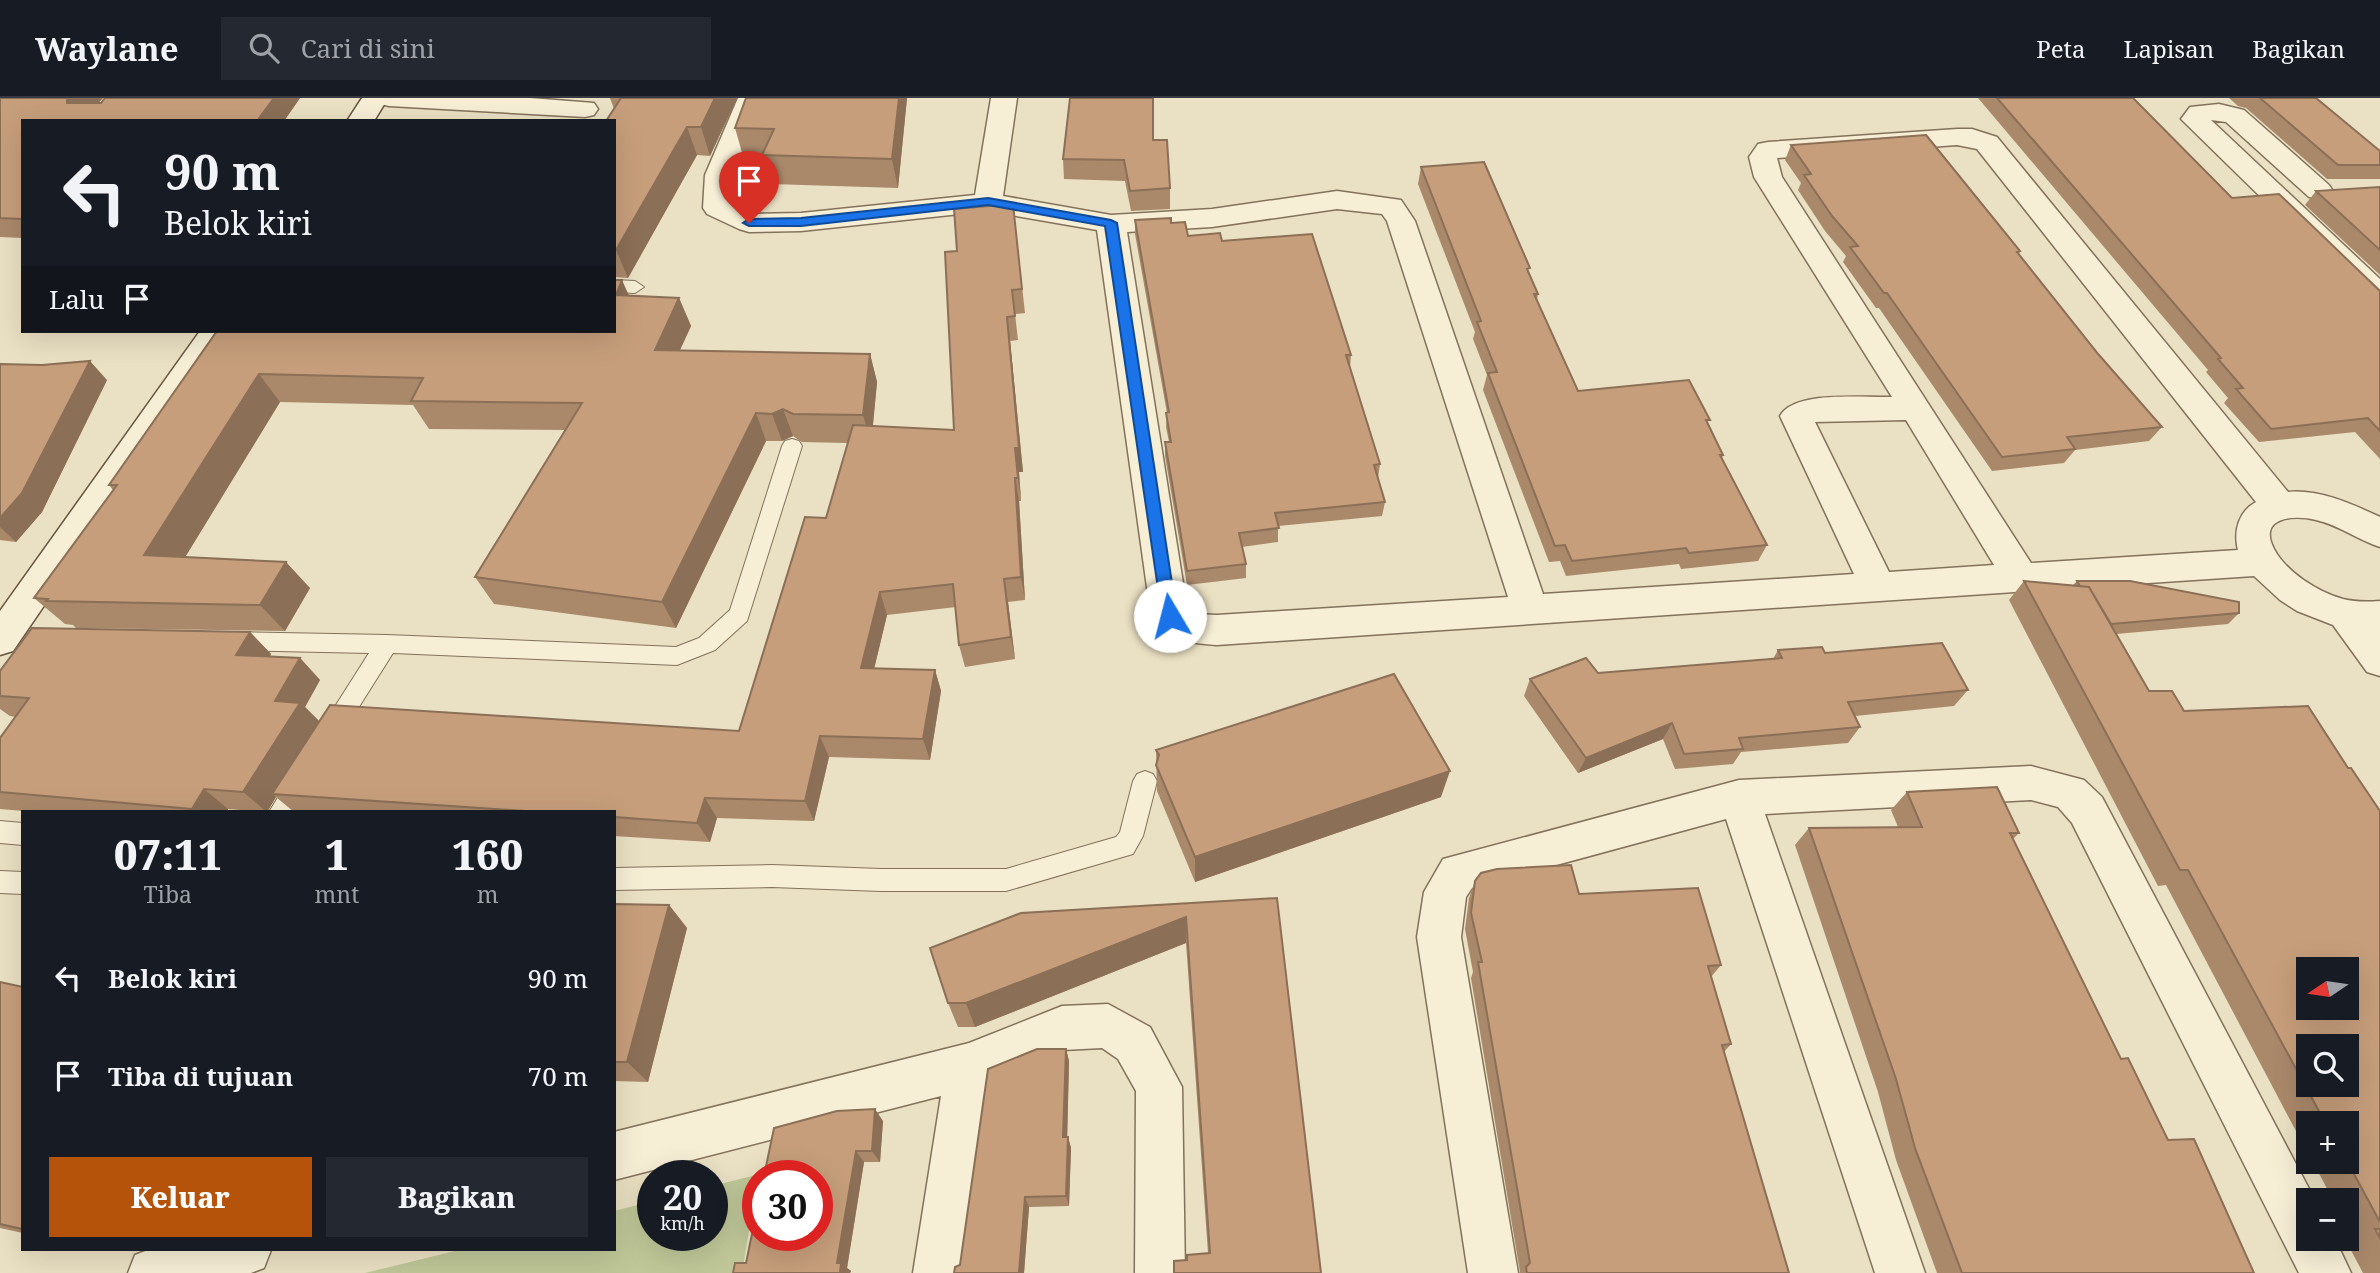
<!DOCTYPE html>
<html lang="id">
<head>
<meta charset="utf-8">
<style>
  :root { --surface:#171b24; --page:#242831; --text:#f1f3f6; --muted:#9ea1a6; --line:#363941; --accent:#b45309 }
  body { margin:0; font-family:"Noto Serif",serif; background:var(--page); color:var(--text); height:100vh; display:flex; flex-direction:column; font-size:26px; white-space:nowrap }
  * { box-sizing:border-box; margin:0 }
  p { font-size:23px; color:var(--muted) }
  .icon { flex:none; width:38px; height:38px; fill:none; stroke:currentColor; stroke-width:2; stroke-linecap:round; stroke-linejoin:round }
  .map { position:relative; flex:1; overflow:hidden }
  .side { position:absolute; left:21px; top:712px; width:595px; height:441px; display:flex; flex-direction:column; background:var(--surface); border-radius:0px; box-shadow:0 7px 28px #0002 }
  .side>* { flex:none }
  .top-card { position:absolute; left:21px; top:21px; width:595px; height:214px; border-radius:0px; box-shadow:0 7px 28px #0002; background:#171b24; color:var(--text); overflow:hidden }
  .needle { width:46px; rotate:257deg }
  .tools { position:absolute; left:2296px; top:859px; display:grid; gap:14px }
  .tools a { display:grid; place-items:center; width:63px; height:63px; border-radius:0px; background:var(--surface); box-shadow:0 7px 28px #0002; font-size:35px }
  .speed { position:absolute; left:637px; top:1062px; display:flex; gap:14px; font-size:35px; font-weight:700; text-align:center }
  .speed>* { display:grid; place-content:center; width:91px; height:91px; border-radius:50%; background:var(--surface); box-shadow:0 7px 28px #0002; line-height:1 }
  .speed small { font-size:18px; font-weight:400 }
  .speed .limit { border:10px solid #d22; background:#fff; color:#111 }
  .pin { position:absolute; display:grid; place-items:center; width:60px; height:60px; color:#fff; margin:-72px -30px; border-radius:50% 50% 50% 0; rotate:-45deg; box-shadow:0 0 7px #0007 }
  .pin .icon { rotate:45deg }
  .me { position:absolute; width:77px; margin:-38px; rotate:352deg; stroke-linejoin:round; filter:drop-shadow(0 0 5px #0008) }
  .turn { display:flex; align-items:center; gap:24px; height:147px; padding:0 28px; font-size:32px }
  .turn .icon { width:91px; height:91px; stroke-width:2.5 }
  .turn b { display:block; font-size:49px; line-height:60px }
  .then { display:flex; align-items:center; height:66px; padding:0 28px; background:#0003; gap:14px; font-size:26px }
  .eta { display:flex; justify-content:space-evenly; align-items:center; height:119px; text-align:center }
  .eta b { font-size:42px; font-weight:800; line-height:49px }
  .cta { display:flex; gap:14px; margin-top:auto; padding:14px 28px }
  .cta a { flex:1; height:80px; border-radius:0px; background:var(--accent); color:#fff; font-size:28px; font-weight:800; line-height:80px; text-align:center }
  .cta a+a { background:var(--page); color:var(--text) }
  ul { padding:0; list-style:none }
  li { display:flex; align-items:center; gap:21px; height:98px; padding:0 28px }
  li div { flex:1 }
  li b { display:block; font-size:26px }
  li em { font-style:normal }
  header { display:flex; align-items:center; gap:42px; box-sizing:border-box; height:98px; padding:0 35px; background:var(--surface); border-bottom:2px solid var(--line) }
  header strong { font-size:33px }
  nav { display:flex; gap:38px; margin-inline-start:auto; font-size:24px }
  .search { width:490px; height:63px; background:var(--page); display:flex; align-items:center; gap:18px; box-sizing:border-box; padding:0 24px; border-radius:0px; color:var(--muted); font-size:26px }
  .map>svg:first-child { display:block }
  .green { fill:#bfc798 }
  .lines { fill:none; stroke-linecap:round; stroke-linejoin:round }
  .lane-casing { stroke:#83725b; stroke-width:2 }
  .street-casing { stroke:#83725b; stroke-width:3 }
  .secondary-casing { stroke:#65533e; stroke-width:3 }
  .lane { fill:#f6eed5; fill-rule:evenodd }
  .street { fill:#f6eed5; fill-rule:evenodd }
  .secondary { fill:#f6eed5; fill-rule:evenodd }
  .wall { fill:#aa886a }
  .shaded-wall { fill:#8b6f56 }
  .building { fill:#c69e7b; stroke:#8b6f56; stroke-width:2; fill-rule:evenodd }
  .route { fill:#1a73e8; stroke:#114b97; stroke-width:2 }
</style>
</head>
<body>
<header>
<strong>Waylane</strong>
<div class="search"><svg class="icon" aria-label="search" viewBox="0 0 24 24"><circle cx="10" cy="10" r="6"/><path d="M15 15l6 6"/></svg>Cari di sini</div>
<nav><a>Peta</a><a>Lapisan</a><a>Bagikan</a></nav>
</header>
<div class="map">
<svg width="2380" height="1175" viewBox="0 0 2380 1175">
  <rect width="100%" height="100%" fill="#eae0c3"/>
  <path class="green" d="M760 1076 758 1078 742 1175H365L459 1152H614V1113L653 1103V1138H712V1088Z"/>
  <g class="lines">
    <defs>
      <path id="lane" d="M614 182 635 183 644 189 635 195 614 194Z
        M792 341 799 343 802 348 747 523 715 552 677 567 393 555 340 639 332 642 324 639 320 632 369 555 229 552 221 549 218 543 221 537 229 534 387 537 676 549 699 540 730 512 782 348 785 343Z
        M301 672 309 675 313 682 294 714H269L293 675Z
        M1145 673 1153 676 1157 683 1143 738 1133 756 1006 793H881L772 789 614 792V770L772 767 881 771H1006L1116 739 1120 734 1133 683 1137 676Z
        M0 723 23 725V747L0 745Z
        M0 773 23 774V796L0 795Z"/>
      <path id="street" d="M376 0H530L594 5 598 11 594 17 585 19 389 8 380 6Z
        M738 0H764L733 77 731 106 753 116 801 115 975 97 991 0H1017L1003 98 1111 117 1212 111 1337 93 1401 102 1415 123 1543 496 1854 476 1780 318C1795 292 1863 300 1892 299L1754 79 1749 59 1758 46 1768 44 1957 31H1972L1997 39 2288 394C2319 391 2352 406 2380 419V449C2358 442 2339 427 2316 422 2295 417 2257 418 2274 451 2286 474 2318 494 2343 501 2355 504 2367 504 2380 503V578L2367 574 2333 527 2297 513 2280 502 2254 478 1217 547C1191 545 1165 544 1151 518L1097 132 988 113 801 133 749 134 739 131 707 116 703 110 705 77ZM1957 47 1977 51 2256 404C2239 413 2233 433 2238 452L2031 465 1782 79 1777 60ZM1337 111 1382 116 1387 123 1508 499 1217 517 1195 516 1187 510 1127 134 1212 129ZM1906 322 1994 467 1889 474 1815 324Z
        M2219 6 2244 12 2329 87 2333 93 2329 99 2319 101 2309 99 2226 24 2211 22 2380 181V208L2369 205 2181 21 2190 9Z
        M2031 668 2084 682 2102 699 2315 1102H2308V1141H2335L2351 1175H2299L2072 725 2058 709 2031 702 1765 716 1925 1175H1875L1726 721 1472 790 1466 799 1461 839 1518 1175H1468L1417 839 1424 794 1443 761 1739 682Z
        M1108 906 1150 929 1182 989 1185 1175H1135L1136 993 1118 961 1102 950 1063 952 990 982 963 1175H913L941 998 614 1082V1034L969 945 1062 908Z
        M148 1152H271L264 1170 251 1175H128L135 1157Z"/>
      <path id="secondary" d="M362 0H388L374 23H347Z
        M200 233H232L13 553 0 557V513Z"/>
    </defs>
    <use href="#lane" class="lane-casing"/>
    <use href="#street" class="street-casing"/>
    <use href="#secondary" class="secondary-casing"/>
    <use href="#lane" class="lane"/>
    <use href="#street" class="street"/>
    <use href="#secondary" class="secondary"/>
  </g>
  <path class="wall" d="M0 0H103L98 5 300 0 284 23H23V140L0 139Z
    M610 0H737L710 58 697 57 628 180 614 179V11Z
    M907 0 898 90 771 86 762 59 743 58 735 30Z
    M1978 0H2133L2232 100 2380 193V361L2355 334 2259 344 2224 305 2228 300 2206 274 2208 272Z
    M2229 0H2316L2380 53V81H2327L2246 10 2238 8Z
    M1154 42 1170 90V111L1131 113 1125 83 1064 81 1063 61Z
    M1791 47 2020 153 2019 156 2099 257 2162 329 2149 343 2075 352 2064 365 1992 373 1879 210H1876L1843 164 1846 158 1825 133 1798 92 1801 85 1785 62Z
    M1421 69 1529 175 1538 196 1537 202 1578 293 1708 325 1723 357 1722 360 1767 447 1758 463 1681 471 1679 466 1566 478 1560 463 1549 464 1483 292 1487 277 1473 241 1475 234 1418 86Z
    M2380 89V177L2305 107 2316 93Z
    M1013 106 1025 215 1015 216 1018 242 1010 243 1023 374H1019L1021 403H1019L1025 502 1008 504 1015 561 965 569 959 547 956 509 887 517 874 571 935 572 941 593 930 662 829 659 814 723 717 720 710 744 614 738V714H294L276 699 267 714 228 711 227 714H35L0 711V640L16 619 10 618 0 611V573L250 534 271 556 270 559 300 560 320 582 305 609 319 623 739 633 826 420 848 345 802 344 793 338 782 343H766L676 530 494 506 475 479 565 332 429 331 413 307 280 304 185 459 310 490 285 533 76 530 73 527 65 526 34 500 113 392 109 387 217 233 629 197 679 200 691 228 680 252 870 256 877 284 873 328 954 332 957 153Z
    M1135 122 1171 125 1188 138 1222 143 1351 257 1350 270 1380 366 1378 380 1385 404 1382 418 1278 428V444L1242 449 1246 466V480L1187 487 1165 358V344H1169L1166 329 1167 315 1135 136Z
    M0 266 107 282 42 414 16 444 0 442Z
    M2024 483 2073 487 2077 483 2239 515 2228 526 2116 536 2149 593 2184 613 2348 670 2380 713V1175H2363L2345 1141 2352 1138 2347 1129V1102H2333L2313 1064H2347V1026H2308V1056L2166 787 2158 788 2009 502Z
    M1778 552 1825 555 1968 592 1954 608 1855 618 1860 629 1848 645 1741 654 1733 666 1675 671 1663 641 1578 675 1524 598 1530 581 1773 561Z
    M1156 652 1441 699 1195 784 1157 693Z
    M1907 694 2019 735 2013 741 2121 961 2168 1042 2254 1175H1937L1896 1062 1878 994 1795 747 1809 730 1898 729 1891 712Z
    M1475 783 1579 796 1721 867 1711 879 1731 946 1724 954 1789 1175H1519L1520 1174 1471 880 1473 874 1465 831 1469 800Z
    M1277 800 1321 1175 1187 1162 1208 1155 1186 845 975 929H958L948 905 930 850Z
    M614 806 669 807 687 830 648 984 614 983Z
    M0 884 23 889V1135L0 1130Z
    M1066 951 1069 963 1067 1039H1068L1071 1050 1069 1108 1029 1109 1024 1175H954L960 1167Z
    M883 1023 880 1064H864L847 1170 851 1173 850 1175H733L746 1165 817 1078Z"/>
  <path class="shaded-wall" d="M69 0H103L82 21 67 5V2Z
    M274 0H300L284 23H257Z
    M715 0H737L710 58 701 29Z
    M899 0H907L898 90 892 61Z
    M687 29 697 57 628 180 616 152Z
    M622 182 635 211 614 205V186Z
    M679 200 691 228 667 280 655 252Z
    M1007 219 1010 243 1023 374H1019L1021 403 1018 380Z
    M870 256 877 284 871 345 863 317Z
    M90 263 107 282 42 414 16 444 0 429V420Z
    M259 276 280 304 170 484 144 457Z
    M783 311 793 338 782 343 772 316Z
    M756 315 766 343 676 530 662 504Z
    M1015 380 1019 403 1025 502 1021 479Z
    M286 464 310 490 285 533 260 507Z
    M1004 481 1008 504 1015 561 1011 539Z
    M880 494 887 517 869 592 861 570Z
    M250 534 271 556 258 579 236 557Z
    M300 560 320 582 305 609 322 626 272 696 276 699 267 714 243 694 275 603Z
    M935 572 941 593 930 662 923 641Z
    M1672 625 1663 641 1578 675 1586 660Z
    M820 638 829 659 814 723 805 703Z
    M1450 673 1441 699 1195 784V759Z
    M204 691 228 711 227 714H196L192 711Z
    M705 700 717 720 710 744 697 725Z
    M669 807 687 830 648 984 627 964Z
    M1186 819V845L975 929 966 905Z
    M1066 951 1069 963 1067 1050 1063 1039Z
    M875 1011 883 1023 880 1064 872 1053Z
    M1068 1039 1071 1050 1069 1108 1066 1098Z
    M856 1053 864 1064 847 1170 851 1173 850 1175H840L837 1165Z
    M1025 1099 1029 1109 1024 1175H1019Z"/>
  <path class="building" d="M0 0H69L67 2V5H101L105 0H274L257 23H23V121L0 120Z
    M621 0H715L701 29H687L616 152H614V23H606Z
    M746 0H899L892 61 762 57 774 31 735 30Z
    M1070 0H1153V42H1167L1170 90 1130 93 1124 62 1063 61Z
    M1997 0H2133L2232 100 2279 96 2380 193V333L2368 320 2271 331 2236 291 2243 290 2218 261 2221 260Z
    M2260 0H2316L2380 53V67H2338Z
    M1926 37 2020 153 2017 154 2099 257 2162 329 2067 339 2075 351 2002 359 1887 195H1884L1850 149 1858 148 1832 118 1804 77 1811 76 1791 47Z
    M1484 64 1530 170 1527 171 1538 196H1534L1578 293 1689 282 1710 322H1706L1723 357H1720L1767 447 1689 455 1686 450 1572 463 1565 447 1555 448 1488 275 1497 274 1477 224 1481 223 1421 69Z
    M2380 89V152L2316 93Z
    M1013 106 1022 191 1012 192 1015 218 1007 219 1019 350H1015L1018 380H1015L1021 479 1004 481 1011 539 959 547 953 486 880 494 861 570 935 572 923 641 820 638 805 703 705 700 697 725 614 719V714H540L272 696 330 607 739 633 805 419 826 420 853 327 954 332 945 154 957 153 954 111Z
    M1171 120V125L1185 124 1188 138 1220 135 1222 143 1312 136 1351 257H1346L1380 366 1374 367 1385 404 1275 415 1279 430 1239 435 1246 466 1187 473 1165 344H1171L1166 315 1169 314 1135 122Z
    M614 182H622L616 197 679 200 655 252 870 256 863 317 793 316 783 311 772 316 756 315 662 504 475 479 582 305 411 303 423 280 259 276 144 457 286 464 260 507 46 503 48 501 34 500 117 387H109L217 233H614Z
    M90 263 22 395 0 420V266L42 267Z
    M2024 483 2089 489 2149 593H2172L2184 613 2308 608 2348 670H2351L2380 713V1124L2347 1063V1026H2326L2188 772H2180ZM2308 872H2347V910H2308ZM2308 948H2347V987H2308Z
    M2077 483H2130L2239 504V515L2111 526 2089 489 2080 488Z
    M32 530 250 534 236 557 300 560 275 603 300 605 243 694 204 691 192 711 0 694V640L29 600 0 598V573Z
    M1942 545 1968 592 1848 604 1860 629 1739 640 1743 651 1684 656 1672 625 1586 660 1530 581 1586 560 1598 575 1782 560 1778 552 1822 549 1825 555Z
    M1394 576 1450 673 1195 759 1156 667 1159 657 1156 652Z
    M1997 689 2019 735H2010L2121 961 2128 960 2168 1042 2194 1041 2254 1175H1962L1915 1050 1896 981 1809 730 1922 729 1907 694Z
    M1571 767 1579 796 1698 790 1721 867 1708 868 1731 946 1722 947 1789 1175H1527L1526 1169 1530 1165 1478 864H1482L1471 815 1475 783 1481 775 1497 771Z
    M1277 800 1321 1175H1174V1163L1187 1162V1157L1210 1155 1186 819 966 905H948L930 850 1021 815Z
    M614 806 669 807 627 964H614Z
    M0 884 23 889 22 1131 0 1126Z
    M1037 951H1066L1063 1039H1068L1066 1098 1025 1099 1019 1175H954L955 1169 960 1167 988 971Z
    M875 1011 872 1053H856L837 1165H841L840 1175H733L735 1165H746L758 1107V1138H817V1078H764L774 1030 837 1013Z
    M2375 1131H2380V1140Z"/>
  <path class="route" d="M988 100 1111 122 1117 125 1177 518 1175 523 1170 524 1162 518 1105 128 988 107 801 128H749L743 125 749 121 801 120Z"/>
</svg>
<div class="tools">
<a><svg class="needle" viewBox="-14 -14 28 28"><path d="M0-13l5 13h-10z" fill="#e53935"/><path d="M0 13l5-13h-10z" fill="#9ea1a6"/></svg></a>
<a><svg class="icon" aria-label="search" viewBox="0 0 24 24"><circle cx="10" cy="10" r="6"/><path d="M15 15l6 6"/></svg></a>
<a>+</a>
<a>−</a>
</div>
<div class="speed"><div>20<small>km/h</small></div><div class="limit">30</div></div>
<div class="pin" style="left:749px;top:125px;background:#d93025"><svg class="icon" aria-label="arrive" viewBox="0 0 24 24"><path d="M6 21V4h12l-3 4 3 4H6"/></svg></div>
<svg class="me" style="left:1170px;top:518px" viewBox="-20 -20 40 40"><circle r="19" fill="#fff"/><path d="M0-13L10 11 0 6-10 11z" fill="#1a73e8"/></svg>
<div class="top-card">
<div class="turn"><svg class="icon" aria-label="left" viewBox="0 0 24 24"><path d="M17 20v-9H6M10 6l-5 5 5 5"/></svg><div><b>90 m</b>Belok kiri</div></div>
<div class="then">Lalu<svg class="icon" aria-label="arrive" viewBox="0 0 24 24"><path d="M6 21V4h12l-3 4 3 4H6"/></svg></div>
</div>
<section class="side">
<div class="eta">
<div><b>07:11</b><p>Tiba</p></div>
<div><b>1</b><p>mnt</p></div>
<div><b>160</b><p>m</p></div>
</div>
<ul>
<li><svg class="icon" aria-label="left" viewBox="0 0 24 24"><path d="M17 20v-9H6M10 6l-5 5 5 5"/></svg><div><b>Belok kiri</b></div><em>90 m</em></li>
<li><svg class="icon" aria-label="arrive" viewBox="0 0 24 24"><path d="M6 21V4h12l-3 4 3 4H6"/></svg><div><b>Tiba di tujuan</b></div><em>70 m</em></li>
</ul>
<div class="cta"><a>Keluar</a><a>Bagikan</a></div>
</section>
</div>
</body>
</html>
